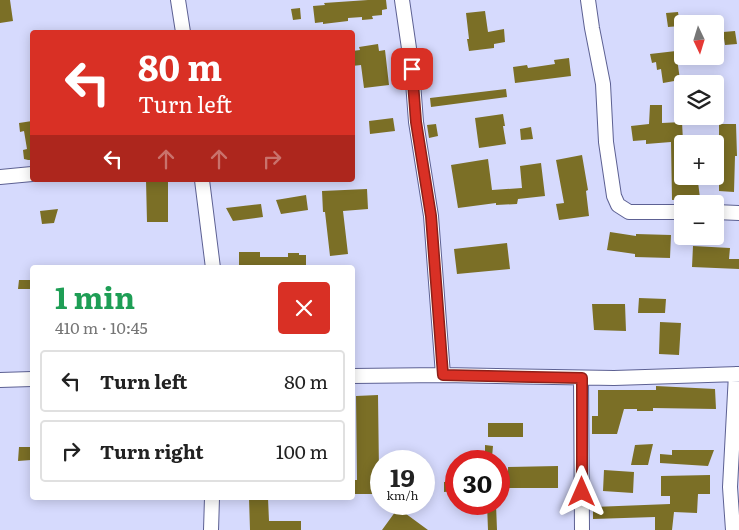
<!DOCTYPE html>
<html lang="en">
<head>
<meta charset="utf-8">
<style>
  :root { --surface:#fff; --page:#f2f2f2; --text:#222; --muted:#767676; --line:#e0e0e0 }
  body { margin:0; font-family:Literata,serif; background:var(--page); color:var(--text); height:100vh; display:flex; flex-direction:column; font-size:19px; white-space:nowrap }
  * { box-sizing:border-box; margin:0 }
  p { font-size:16px; color:var(--muted) }
  .icon { flex:none; width:28px; height:28px; fill:none; stroke:currentColor; stroke-width:2; stroke-linecap:round; stroke-linejoin:round }
  .map { position:relative; flex:1; overflow:hidden }
  .panel { position:absolute; left:30px; top:265px; width:325px; height:235px; display:flex; flex-direction:column; background:var(--surface); border-radius:5px; box-shadow:0 2px 12px #0003 }
  .panel>* { flex:none }
  .top-card { position:absolute; left:30px; top:30px; width:325px; height:152px; border-radius:5px; box-shadow:0 2px 12px #0003; background:#d93025; color:#fff; overflow:hidden }
  .needle { width:32px; rotate:176deg }
  .tools { position:absolute; left:674px; top:15px; display:grid; gap:10px }
  .tools a { display:grid; place-items:center; width:50px; height:50px; border-radius:5px; background:var(--surface); box-shadow:0 2px 12px #0003; font-size:25px }
  .speed { position:absolute; left:370px; top:450px; display:flex; gap:10px; font-size:25px; font-weight:700; text-align:center }
  .speed>* { display:grid; place-content:center; width:65px; height:65px; border-radius:50%; background:var(--surface); box-shadow:0 2px 12px #0003; line-height:1 }
  .speed small { font-size:12px; font-weight:400 }
  .speed .limit { border:8px solid #d22; background:#fff; color:#111 }
  .pin { position:absolute; display:grid; place-items:center; width:42px; height:42px; color:#fff; margin:-21px; border-radius:10px; box-shadow:0 2px 8px #0006 }
  .me { position:absolute; width:55px; margin:-28px; rotate:0deg; stroke-linejoin:round; filter:drop-shadow(0 0 4px #0008) }
  .turn { display:flex; align-items:center; gap:18px; height:105px; padding:0 25px; font-size:22px }
  .turn .icon { width:65px; height:65px; stroke-width:2.5 }
  .turn b { display:block; font-size:35px; line-height:42px }
  .lanes { display:flex; align-items:center; height:48px; padding:0 25px; background:#0003; justify-content:center; gap:25px; direction:ltr }
  .lanes .off { opacity:.35 }
  .round { display:grid; place-items:center; flex:none; width:52px; height:52px; border-radius:5px; background:var(--page) }
  .summary { display:flex; align-items:center; justify-content:space-between; height:85px; padding:0 25px }
  h1 { font-size:30px; font-weight:700; line-height:38px; color:#1e9e55 }
  ul { padding:0; list-style:none }
  li { display:flex; align-items:center; gap:15px; height:62px; margin:0 10px 8px; padding:0 15px; border:2px solid var(--line); border-radius:5px }
  li div { flex:1 }
  li b { display:block; font-size:19px }
  li em { font-style:normal }
  .map>svg:first-child { display:block }
  .building { fill:#7b6f26 }
  .lines { fill:none; stroke-linecap:round; stroke-linejoin:round }
  .minor-casing { stroke:#5d6193; stroke-width:16 }
  .minor { stroke:#fff; stroke-width:14 }
  .route-casing { stroke:#8d1f18; stroke-width:12 }
  .route { stroke:#d93025; stroke-width:9 }
</style>
</head>
<body>
<div class="map">
<svg width="739" height="530" viewBox="0 0 739 530">
  <rect width="100%" height="100%" fill="#d6dafd"/>
  <path class="building" d="M0 0H10L13 21 0 23Z
    M368 0H386L387 9 382 10V15L372 16 373 19 362 20V17L348 18V21L323 24V22L315 23 313 6 325 5 324 3Z
    M300 8 301 19 293 20 291 9Z
    M485 11 488 32 504 29 505 42 494 44V48L469 51 467 39H469L466 13Z
    M678 12 680 26 668 27 666 13Z
    M735 31 737 44 725 45 723 32Z
    M378 44 379 51 385 50 389 85 364 88 361 65 352 66V51L360 50 359 47Z
    M676 51 680 80 663 83 661 69 657 70 656 62 652 63 650 54Z
    M569 58 571 76 515 83 513 67 527 65 528 68 555 64 554 60Z
    M506 89 507 97 431 107 430 98Z
    M650 105H662V123L682 122 683 141 682 176H686V183L698 182 700 198 672 200 671 142 646 144V140L633 141 631 126 649 124Z
    M503 114 505 126H503L506 144 479 148 475 118Z
    M393 118 395 131 370 134 369 121Z
    M32 121V160H28L24 159 23 150 27 149 24 131 20 132 19 123Z
    M436 124 438 136 429 138 427 125Z
    M719 124H736L737 156H735L734 192 719 191Z
    M531 127 533 139 521 140 520 129Z
    M582 155 588 190 586 191 589 216 559 220 556 204 564 203 556 160Z
    M488 159 492 190 522 188 520 166 541 163 545 196 518 199 517 204 496 205V203L458 208 451 165Z
    M146 180H168V222H147Z
    M367 189 368 209 343 211 348 254 330 256 325 212H323L322 191Z
    M306 195 308 210 281 214 276 200Z
    M261 204 263 217 233 221 226 208Z
    M58 209 54 223 42 224 40 211Z
    M610 232 636 236V234L671 235 670 258 635 257V254L607 250Z
    M507 243 510 269 457 274 454 249Z
    M693 246 730 248 729 259H739V269L692 267Z
    M239 252H260V257H288V253H299V255H306V268H239Z
    M19 280H32V289H18Z
    M639 298 666 299 665 313H638Z
    M592 304H625L626 331 594 330Z
    M660 322 681 323 679 355 659 354Z
    M656 386 715 389 716 409 653 408V411H637V409H624L617 434H592V416H598V390H656Z
    M378 395 379 472H375L377 494H352V480H357L356 396Z
    M488 423H523V437H488Z
    M653 444 648 465H631L635 445Z
    M485 445 493 446 492 457H485Z
    M19 447H32L31 460 18 461Z
    M672 450H714L708 466 660 463V454L672 455Z
    M558 466V488H508V467Z
    M604 470 634 472 633 493 603 491Z
    M710 475V494H698L697 513 674 512 672 530H655V517L593 519V507L670 504V496H661V476Z
    M456 481V491L444 492V482Z
    M249 498H268L269 521H301V530H250Z
    M487 504H496L497 530H488Z
    M398 508 428 530H382Z"/>
  <g class="lines">
    <defs>
      <path id="minor" d="M178 0 183 32
        M402 0 412 69 416 122 431 216 443 375 614 378 739 374
        M588 0 592 28 603 84 606 142 614 196 618 205 629 212H682
        M0 177 32 174
        M202 180 213 268
        M715 212 739 213
        M352 376 443 375
        M581 378 582 530
        M0 380 32 379
        M211 530 212 498
        M733 530 730 487 736 374"/>
    </defs>
    <use href="#minor" class="minor-casing"/>
    <use href="#minor" class="minor"/>
  </g>
  <g class="lines">
    <defs>
      <path id="route" d="M412 69 416 122 431 216 443 375 582 378V492"/>
    </defs>
    <use href="#route" class="route-casing"/>
    <use href="#route" class="route"/>
  </g>
</svg>
<div class="tools">
<a><svg class="needle" viewBox="-14 -14 28 28"><path d="M0-13l5 13h-10z" fill="#e53935"/><path d="M0 13l5-13h-10z" fill="#767676"/></svg></a>
<a><svg class="icon" aria-label="layers" viewBox="0 0 24 24"><path d="M12 4l9 5-9 5-9-5zM3 14l9 5 9-5"/></svg></a>
<a>+</a>
<a>−</a>
</div>
<div class="speed"><div>19<small>km/h</small></div><div class="limit">30</div></div>
<div class="pin" style="left:412px;top:69px;background:#d93025"><svg class="icon" aria-label="arrive" viewBox="0 0 24 24"><path d="M6 21V4h12l-3 4 3 4H6"/></svg></div>
<svg class="me" style="left:582px;top:492px" viewBox="-20 -20 40 40"><path d="M0-17L14 15 0 8-14 15z" fill="#d93025" stroke="#fff" stroke-width="4"/></svg>
<div class="top-card">
<div class="turn"><svg class="icon" aria-label="left" viewBox="0 0 24 24"><path d="M17 20v-9H6M10 6l-5 5 5 5"/></svg><div><b>80 m</b>Turn left</div></div>
<div class="lanes"><svg class="icon" aria-label="left" viewBox="0 0 24 24"><path d="M17 20v-9H6M10 6l-5 5 5 5"/></svg><svg class="icon off" aria-label="ahead" viewBox="0 0 24 24"><path d="M12 20V5M6 11l6-6 6 6"/></svg><svg class="icon off" aria-label="ahead" viewBox="0 0 24 24"><path d="M12 20V5M6 11l6-6 6 6"/></svg><svg class="icon off" aria-label="right" viewBox="0 0 24 24"><path d="M7 20v-9h11M14 6l5 5-5 5"/></svg></div>
</div>
<section class="panel">
<div class="summary"><div><h1>1 min</h1><p>410 m · 10:45</p></div><a class="round" style="background:#d93025;color:#fff"><svg class="icon" aria-label="close" viewBox="0 0 24 24"><path d="M6 6l12 12M18 6L6 18"/></svg></a></div>
<ul>
<li><svg class="icon" aria-label="left" viewBox="0 0 24 24"><path d="M17 20v-9H6M10 6l-5 5 5 5"/></svg><div><b>Turn left</b></div><em>80 m</em></li>
<li><svg class="icon" aria-label="right" viewBox="0 0 24 24"><path d="M7 20v-9h11M14 6l5 5-5 5"/></svg><div><b>Turn right</b></div><em>100 m</em></li>
</ul>
</section>
</div>
</body>
</html>
